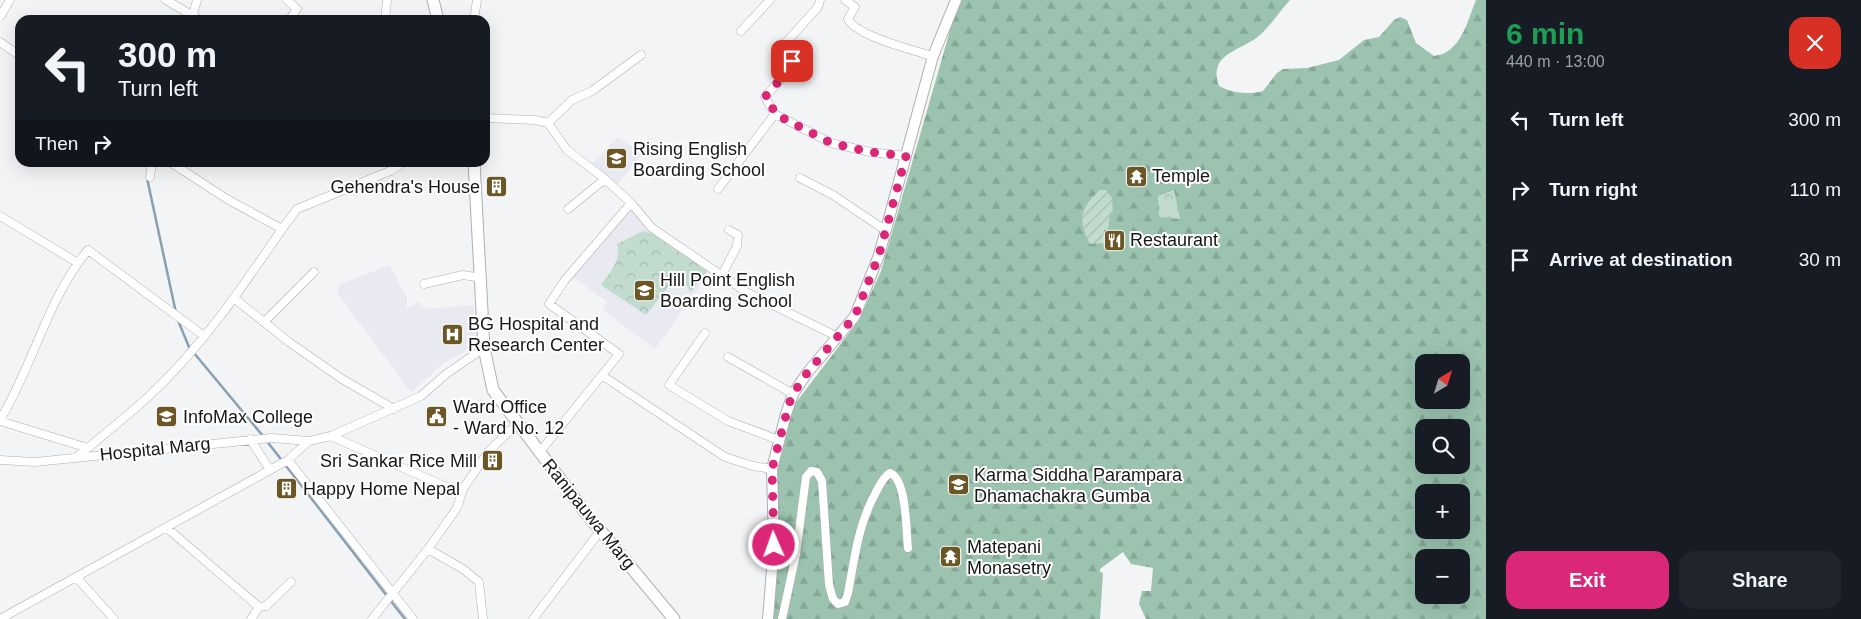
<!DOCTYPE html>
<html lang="en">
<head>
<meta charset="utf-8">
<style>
  :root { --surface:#171b24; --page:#20242c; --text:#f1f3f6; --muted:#9ea1a6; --accent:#db2777 }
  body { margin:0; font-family:Arial,sans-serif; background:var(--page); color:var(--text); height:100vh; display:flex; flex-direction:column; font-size:19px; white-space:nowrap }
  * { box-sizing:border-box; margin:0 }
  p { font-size:16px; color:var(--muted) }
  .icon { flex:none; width:28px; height:28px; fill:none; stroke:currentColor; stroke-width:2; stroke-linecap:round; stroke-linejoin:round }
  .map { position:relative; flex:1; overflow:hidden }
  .side { display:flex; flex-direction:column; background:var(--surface); width:375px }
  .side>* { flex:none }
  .guide { position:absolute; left:15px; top:15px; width:475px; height:152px; border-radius:15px; box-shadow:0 5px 20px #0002; background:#171b24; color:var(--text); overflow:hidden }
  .needle { width:32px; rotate:38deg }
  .fabs { position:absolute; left:1415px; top:354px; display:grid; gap:10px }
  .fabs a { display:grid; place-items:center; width:55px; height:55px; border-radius:10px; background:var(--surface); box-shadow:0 5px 20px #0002; font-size:25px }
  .pin { position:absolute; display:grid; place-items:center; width:42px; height:42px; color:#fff; margin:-21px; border-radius:10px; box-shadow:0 2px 8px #0006 }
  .me { position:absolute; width:55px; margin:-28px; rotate:358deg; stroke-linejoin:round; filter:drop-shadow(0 0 4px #0008) }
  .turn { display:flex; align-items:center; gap:18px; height:105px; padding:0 20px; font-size:22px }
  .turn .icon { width:65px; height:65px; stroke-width:2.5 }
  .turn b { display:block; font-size:35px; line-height:42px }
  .then { display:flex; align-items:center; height:48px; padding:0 20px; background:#0003; gap:10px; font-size:19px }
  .round { display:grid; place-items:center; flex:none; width:52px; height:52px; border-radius:15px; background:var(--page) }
  .summary { display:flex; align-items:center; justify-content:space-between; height:85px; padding:0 20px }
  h1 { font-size:30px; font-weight:800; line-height:38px; color:#1e9e55 }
  .cta { display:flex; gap:10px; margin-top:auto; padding:10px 20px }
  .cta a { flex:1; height:58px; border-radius:15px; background:var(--accent); color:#fff; font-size:20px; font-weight:800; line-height:58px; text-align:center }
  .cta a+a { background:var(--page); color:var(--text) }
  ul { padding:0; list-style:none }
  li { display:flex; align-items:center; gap:15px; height:70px; padding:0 20px }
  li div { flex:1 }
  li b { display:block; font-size:19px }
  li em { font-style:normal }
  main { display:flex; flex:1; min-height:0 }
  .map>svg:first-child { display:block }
  .built { fill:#e8e9f1 }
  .forest { fill:url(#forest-firs); fill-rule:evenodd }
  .park { fill:url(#park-crowns) }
  .garden { fill:url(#garden-furrows) }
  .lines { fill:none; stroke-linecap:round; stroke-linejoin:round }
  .stream { stroke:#88a0b2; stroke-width:2.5 }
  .street-casing { stroke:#afafb0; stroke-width:9 }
  .secondary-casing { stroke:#afafb0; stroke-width:12 }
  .primary-casing { stroke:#afafb0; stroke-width:13 }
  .street { stroke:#fff; stroke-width:8 }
  .secondary { stroke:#fff; stroke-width:10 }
  .primary { stroke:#fff; stroke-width:11 }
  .route { stroke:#db2777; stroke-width:9; stroke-dasharray:0 16.2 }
  .labels { text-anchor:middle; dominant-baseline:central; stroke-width:4; stroke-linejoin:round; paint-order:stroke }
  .poi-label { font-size:18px; fill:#171717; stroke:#fff; text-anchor:start }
  .street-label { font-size:18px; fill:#171717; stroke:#fff }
</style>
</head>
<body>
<main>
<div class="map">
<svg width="1486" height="619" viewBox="0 0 1486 619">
  <defs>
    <pattern id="forest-firs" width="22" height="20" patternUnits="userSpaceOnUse" patternTransform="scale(1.25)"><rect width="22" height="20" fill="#9bc3b0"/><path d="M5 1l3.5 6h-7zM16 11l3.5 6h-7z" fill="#85a797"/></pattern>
    <pattern id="park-crowns" width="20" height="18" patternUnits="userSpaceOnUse" patternTransform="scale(1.25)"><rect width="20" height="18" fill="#c2dbcf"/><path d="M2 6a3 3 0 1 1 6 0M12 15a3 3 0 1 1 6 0" fill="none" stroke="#a6bbb1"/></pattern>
    <pattern id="garden-furrows" width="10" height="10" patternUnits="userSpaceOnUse" patternTransform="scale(1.25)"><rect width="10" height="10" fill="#c2dbcf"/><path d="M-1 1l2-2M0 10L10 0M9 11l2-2" fill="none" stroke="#a6bbb1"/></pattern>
  </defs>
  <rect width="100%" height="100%" fill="#f3f4f5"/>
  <path class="built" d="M618 137 642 154 617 185 592 164Z
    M630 207 647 228 710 271 655 349 603 310 607 302 573 277Z
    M389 265 407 297 406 309 418 302 426 309 473 305 480 342 444 363 411 392 337 293 339 285Z"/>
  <path class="forest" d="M962 0H1290C1280 11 1271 25 1260 35 1242 51 1207 53 1219 86 1231 93 1250 95 1263 91L1277 73 1283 69 1307 68 1339 60 1364 40 1379 37 1394 20 1400 17 1407 20 1416 43 1434 56C1461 53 1467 22 1476 0H1486V619H1146L1139 604 1142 591H1151L1153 568 1131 564 1123 552 1100 569V572L1103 573 1100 619H768L774 472 791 409 859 320 881 271 953 20ZM1424 362H1461V400H1424ZM1424 428H1461V465H1424ZM1424 492H1461V530H1424ZM1424 558H1461V595H1424Z"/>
  <path class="park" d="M1174 190 1180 219 1159 217 1158 196Z
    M643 231 655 234 707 271 691 292 686 285 672 282 646 315 601 285C610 272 622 260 617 244Z"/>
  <path class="garden" d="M1100 190H1106L1112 198 1113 212 1110 213 1108 230H1104V243L1090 244C1077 220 1080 208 1100 190Z"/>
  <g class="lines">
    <path class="stream" d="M147 178 176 313
      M177 318 189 347 263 436
      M266 440 387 596
      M390 600 405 619"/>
    <defs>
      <path id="street" d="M166 0 200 20
        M287 0 297 9 289 20
        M845 0 855 7 848 19C856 36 915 51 933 56
        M0 17 10 0
        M192 18 197 0
        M385 20 387 0
        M474 20 477 0
        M741 31 770 0
        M0 42 20 56
        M775 114 765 97 786 73 792 61 781 48 818 7 820 0
        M485 118 535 120 548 123 572 100 592 91 641 55
        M548 123 567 150 605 179 631 203 652 228 746 292 838 337
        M150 177 152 162
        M800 178 833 195 885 230
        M718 189 775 114 831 143 870 152 906 156
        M568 209 605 179
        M0 216 78 263
        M282 229 297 209 390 171 405 162
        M722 275 737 246 738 235 729 230
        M424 284 463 275 482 278
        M235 299 289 342 342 379 394 409
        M264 322 314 272
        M705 333 669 385 728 421 779 440
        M728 357 793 394
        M603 376 725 457 753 466 772 469
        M0 420C33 366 47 299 88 250L204 336
        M0 421 88 448
        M331 436 451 489H463
        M250 439 270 470
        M539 453 619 354 549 304 565 280 631 203
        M78 456C101 437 126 417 148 397 201 348 242 288 282 229L227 199 170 162
        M0 460 35 462 272 438 309 441
        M288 460 413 619
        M167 528 259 607 266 606 291 582
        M428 549 463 569 479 582 483 619
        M76 577 114 619
        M0 619 270 470 288 460 309 441 331 436 421 396 446 374 484 348
        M251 619 259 607
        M372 619 428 549 457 508 463 489 488 452 517 424
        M533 619 601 530
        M782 619 796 554 806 477 811 471 817 472 822 481 829 585 833 599 838 604 845 602 848 593C855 556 858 525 876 492 880 485 883 477 890 473 907 479 906 532 908 548"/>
      <path id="secondary" d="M768 619 774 545 772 469 786 414 793 394 807 373 855 316 879 255 933 56 956 0"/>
      <path id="primary" d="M433 0 438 20
        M474 162 484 348 493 390 585 512 674 619"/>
    </defs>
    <use href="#street" class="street-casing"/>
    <use href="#secondary" class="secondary-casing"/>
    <use href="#primary" class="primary-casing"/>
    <use href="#street" class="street"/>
    <use href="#secondary" class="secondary"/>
    <use href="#primary" class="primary"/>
  </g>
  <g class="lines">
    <path class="route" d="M774 545 772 469 789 404 793 394 807 373 855 316 879 255 906 156 870 152 831 143 775 114 770 102 765 97 786 73 792 61"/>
  </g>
  <defs>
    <symbol id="school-square" viewBox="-11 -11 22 22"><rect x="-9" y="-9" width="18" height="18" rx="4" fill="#6c5626" stroke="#fff"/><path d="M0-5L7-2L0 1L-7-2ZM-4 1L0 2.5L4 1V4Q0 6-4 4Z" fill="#fff"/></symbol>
    <symbol id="temple-square" viewBox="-11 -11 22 22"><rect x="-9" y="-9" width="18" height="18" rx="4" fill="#6c5626" stroke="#fff"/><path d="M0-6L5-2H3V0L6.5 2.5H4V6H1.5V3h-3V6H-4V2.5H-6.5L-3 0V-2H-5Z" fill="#fff"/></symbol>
    <symbol id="building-square" viewBox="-11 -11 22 22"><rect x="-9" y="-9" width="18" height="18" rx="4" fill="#6c5626" stroke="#fff"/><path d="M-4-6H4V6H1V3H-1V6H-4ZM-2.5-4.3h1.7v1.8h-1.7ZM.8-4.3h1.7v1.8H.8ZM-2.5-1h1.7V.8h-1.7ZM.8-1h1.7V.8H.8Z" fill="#fff"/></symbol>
    <symbol id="restaurant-square" viewBox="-11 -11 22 22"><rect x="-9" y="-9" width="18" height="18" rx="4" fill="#6c5626" stroke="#fff"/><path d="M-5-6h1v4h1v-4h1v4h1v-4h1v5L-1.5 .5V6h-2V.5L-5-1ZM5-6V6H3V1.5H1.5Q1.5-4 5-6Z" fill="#fff"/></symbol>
    <symbol id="hospital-square" viewBox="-11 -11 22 22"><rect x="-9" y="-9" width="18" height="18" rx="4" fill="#6c5626" stroke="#fff"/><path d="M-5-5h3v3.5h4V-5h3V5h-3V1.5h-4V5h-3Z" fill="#fff"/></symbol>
    <symbol id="university-square" viewBox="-11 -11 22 22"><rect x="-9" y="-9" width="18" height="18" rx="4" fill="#6c5626" stroke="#fff"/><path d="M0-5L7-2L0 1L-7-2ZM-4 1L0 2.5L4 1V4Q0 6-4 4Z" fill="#fff"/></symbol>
    <symbol id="civic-square" viewBox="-11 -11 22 22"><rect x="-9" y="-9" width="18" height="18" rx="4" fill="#6c5626" stroke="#fff"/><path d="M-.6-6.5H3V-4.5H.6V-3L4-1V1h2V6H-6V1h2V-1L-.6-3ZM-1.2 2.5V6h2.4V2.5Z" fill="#fff"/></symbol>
  </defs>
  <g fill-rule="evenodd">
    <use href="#school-square" x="604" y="146" width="25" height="25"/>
    <use href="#temple-square" x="1124" y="164" width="25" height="25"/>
    <use href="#building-square" x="484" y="174" width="25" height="25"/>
    <use href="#restaurant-square" x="1102" y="228" width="25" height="25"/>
    <use href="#school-square" x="632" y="278" width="25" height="25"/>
    <use href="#hospital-square" x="440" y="322" width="25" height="25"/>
    <use href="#university-square" x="154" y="404" width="25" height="25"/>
    <use href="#civic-square" x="424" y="404" width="25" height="25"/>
    <use href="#building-square" x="480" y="448" width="25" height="25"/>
    <use href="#school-square" x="946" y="472" width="25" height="25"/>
    <use href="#building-square" x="274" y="476" width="25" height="25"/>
    <use href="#temple-square" x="938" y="544" width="25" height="25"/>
  </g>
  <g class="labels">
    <g class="poi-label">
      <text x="633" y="149">Rising English<tspan x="633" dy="21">Boarding School</tspan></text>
      <text x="1152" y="176">Temple</text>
      <text x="480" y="187" text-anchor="end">Gehendra's House</text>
      <text x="1130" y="240">Restaurant</text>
      <text x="660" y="280">Hill Point English<tspan x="660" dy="21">Boarding School</tspan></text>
      <text x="468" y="324">BG Hospital and<tspan x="468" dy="21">Research Center</tspan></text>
      <text x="453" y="407">Ward Office<tspan x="453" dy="21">- Ward No. 12</tspan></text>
      <text x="183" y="417">InfoMax College</text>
      <text x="477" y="461" text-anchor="end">Sri Sankar Rice Mill</text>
      <text x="974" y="475">Karma Siddha Parampara<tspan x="974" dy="21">Dhamachakra Gumba</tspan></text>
      <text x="303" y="489">Happy Home Nepal</text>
      <text x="967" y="547">Matepani<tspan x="967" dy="21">Monasetry</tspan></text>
    </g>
    <g class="street-label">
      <text transform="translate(155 449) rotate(-6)">Hospital Marg</text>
      <text transform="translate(589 514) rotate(51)">Ranipauwa Marg</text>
    </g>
  </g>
</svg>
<div class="fabs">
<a><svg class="needle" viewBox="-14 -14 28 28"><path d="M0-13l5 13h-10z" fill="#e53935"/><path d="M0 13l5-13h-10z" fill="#9ea1a6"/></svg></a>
<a><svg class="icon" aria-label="search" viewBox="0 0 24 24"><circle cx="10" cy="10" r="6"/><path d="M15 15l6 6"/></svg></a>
<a>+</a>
<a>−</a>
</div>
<div class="pin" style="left:792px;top:61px;background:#d93025"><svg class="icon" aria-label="arrive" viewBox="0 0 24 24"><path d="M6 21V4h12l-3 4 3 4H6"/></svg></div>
<svg class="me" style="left:774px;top:545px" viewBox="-20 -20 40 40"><circle r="17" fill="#db2777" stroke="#fff" stroke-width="3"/><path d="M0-11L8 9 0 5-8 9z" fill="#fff"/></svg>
<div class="guide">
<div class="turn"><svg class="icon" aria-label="left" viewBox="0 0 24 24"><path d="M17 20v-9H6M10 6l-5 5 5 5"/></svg><div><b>300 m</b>Turn left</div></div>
<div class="then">Then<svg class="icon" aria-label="right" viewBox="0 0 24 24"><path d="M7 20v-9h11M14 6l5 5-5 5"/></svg></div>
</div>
</div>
<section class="side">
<div class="summary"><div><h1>6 min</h1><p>440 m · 13:00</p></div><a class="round" style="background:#d93025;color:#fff"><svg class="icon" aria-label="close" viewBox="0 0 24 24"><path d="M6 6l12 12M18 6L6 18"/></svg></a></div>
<ul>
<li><svg class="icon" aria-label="left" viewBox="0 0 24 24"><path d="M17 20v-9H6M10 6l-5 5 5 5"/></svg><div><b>Turn left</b></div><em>300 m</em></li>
<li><svg class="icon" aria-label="right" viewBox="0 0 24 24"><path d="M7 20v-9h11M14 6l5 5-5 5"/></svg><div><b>Turn right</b></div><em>110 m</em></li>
<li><svg class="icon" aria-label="arrive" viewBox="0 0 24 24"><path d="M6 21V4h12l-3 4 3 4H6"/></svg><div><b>Arrive at destination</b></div><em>30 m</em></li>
</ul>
<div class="cta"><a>Exit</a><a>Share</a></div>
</section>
</main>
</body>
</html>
